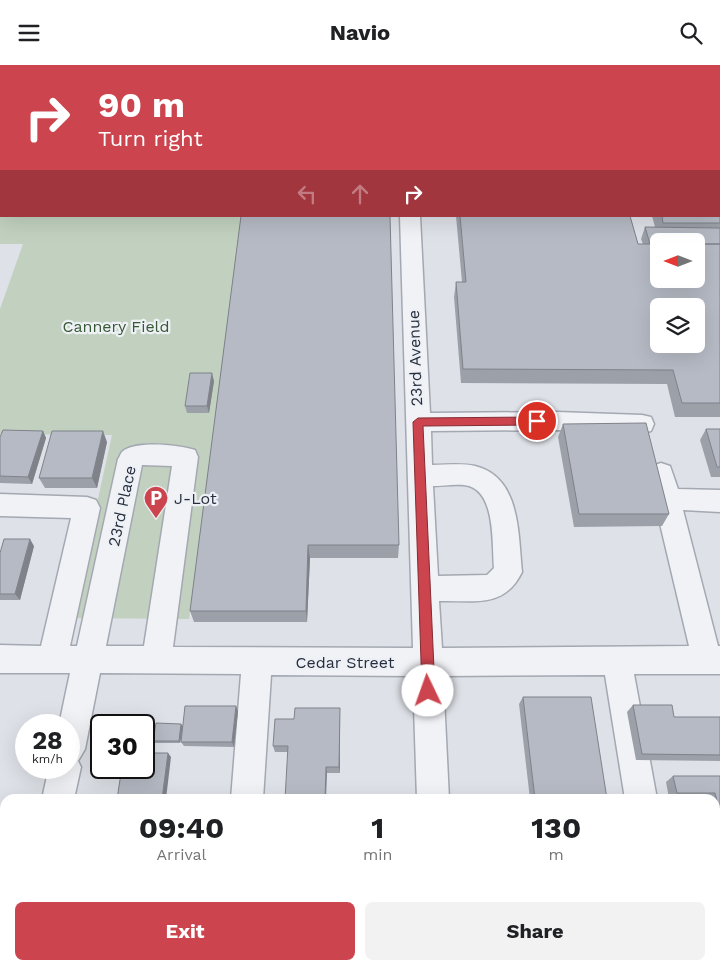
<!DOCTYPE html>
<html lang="en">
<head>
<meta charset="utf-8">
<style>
  :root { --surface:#fff; --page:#f2f2f2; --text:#202124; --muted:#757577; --accent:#cb444e }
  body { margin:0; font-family:"Work Sans",sans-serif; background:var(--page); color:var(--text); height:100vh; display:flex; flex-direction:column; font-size:19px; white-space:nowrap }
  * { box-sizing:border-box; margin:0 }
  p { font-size:16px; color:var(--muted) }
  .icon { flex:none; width:28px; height:28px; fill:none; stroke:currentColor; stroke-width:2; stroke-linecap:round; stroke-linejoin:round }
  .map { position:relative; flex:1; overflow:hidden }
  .drawer { position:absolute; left:0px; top:729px; width:720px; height:176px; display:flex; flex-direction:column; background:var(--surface); border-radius:15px 15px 0 0; box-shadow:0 5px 20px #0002 }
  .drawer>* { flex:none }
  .guide { position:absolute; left:0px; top:0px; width:720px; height:152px; box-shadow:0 5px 20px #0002; background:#cb444e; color:#fff; overflow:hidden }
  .needle { width:32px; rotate:270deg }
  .controls { position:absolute; left:650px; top:168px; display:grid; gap:10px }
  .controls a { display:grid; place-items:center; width:55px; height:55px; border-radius:8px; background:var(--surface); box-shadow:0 5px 20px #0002; font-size:25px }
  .speed { position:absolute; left:15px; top:649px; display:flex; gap:10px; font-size:25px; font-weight:700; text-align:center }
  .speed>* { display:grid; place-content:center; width:65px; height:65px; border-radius:50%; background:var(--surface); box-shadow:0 5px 20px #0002; line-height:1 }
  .speed small { font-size:12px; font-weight:400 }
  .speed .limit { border:2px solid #111; border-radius:8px; background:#fff; color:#111 }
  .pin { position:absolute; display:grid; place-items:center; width:42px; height:42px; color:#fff; margin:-21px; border:2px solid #fff; border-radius:50%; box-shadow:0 1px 5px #0007 }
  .me { position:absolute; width:55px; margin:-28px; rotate:357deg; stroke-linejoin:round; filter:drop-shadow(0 0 4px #0008) }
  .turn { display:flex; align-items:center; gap:18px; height:105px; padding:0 15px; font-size:22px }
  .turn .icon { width:65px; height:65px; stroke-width:2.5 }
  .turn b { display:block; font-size:35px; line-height:42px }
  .lanes { display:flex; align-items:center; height:48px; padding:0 15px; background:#0003; justify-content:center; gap:25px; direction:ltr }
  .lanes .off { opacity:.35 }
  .eta { display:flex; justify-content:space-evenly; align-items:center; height:85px; text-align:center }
  .eta b { font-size:30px; font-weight:700; line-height:35px }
  .button { display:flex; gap:10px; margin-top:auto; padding:10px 15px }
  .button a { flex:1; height:58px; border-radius:8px; background:var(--accent); color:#fff; font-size:20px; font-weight:700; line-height:58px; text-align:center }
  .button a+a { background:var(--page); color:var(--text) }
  header { display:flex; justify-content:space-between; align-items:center; height:65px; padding:0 15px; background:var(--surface); font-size:22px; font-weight:700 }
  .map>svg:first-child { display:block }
  .green { fill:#c2d1bf }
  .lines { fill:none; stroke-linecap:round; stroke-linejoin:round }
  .minor-casing { stroke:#a3a8b1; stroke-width:3 }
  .minor { fill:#f1f2f6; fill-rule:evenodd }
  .wall { fill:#9ca0a9 }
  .shaded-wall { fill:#7f8289 }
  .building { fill:#b5bac4; stroke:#7f8289; fill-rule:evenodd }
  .route { fill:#cb444e; stroke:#842c33 }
  .labels { text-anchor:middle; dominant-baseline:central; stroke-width:4.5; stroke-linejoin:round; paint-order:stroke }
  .park-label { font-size:16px; fill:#395935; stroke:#edf0f5 }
  .street-label { font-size:16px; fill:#272e3e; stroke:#edf0f5 }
  .poi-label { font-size:16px; fill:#272e3e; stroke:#edf0f5; text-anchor:start }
</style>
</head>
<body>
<header><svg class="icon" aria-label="menu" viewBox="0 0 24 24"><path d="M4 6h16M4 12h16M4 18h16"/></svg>Navio<svg class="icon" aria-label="search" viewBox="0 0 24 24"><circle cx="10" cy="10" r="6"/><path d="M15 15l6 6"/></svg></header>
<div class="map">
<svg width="720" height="904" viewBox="0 0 720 904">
  <rect width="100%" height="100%" fill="#dee1e7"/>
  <path class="green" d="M0 0H89L1 1V151H243L189 554 72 553 112 370 0 369V244L23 179H0Z"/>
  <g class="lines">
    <defs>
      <path id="minor" d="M229 0H245V1H229Z
        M396 0H412V1H396Z
        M677 0H693V1H677Z
        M719 73H720V87L719 86Z
        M400 151H420L430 348 557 347 642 350 651 352 654 359 651 366 642 368 557 365 431 366 432 400C446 400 462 398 475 401 521 412 518 470 522 507 504 544 474 535 439 536L442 583 689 581 648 408 652 401 661 398 670 401 678 424 720 425V447L683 445 718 581H720V609H634L657 734H625L605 610 443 611 449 734H417L413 611 271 610 263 734H231L241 609 100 608 85 684 78 696 81 702 74 734H42L49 702H69V660H59L70 608H0V580L41 581 71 453 0 451V429L87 432 96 435 100 443 70 581H77L118 394C120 392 120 389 122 387 134 375 180 380 195 385L198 392 173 582 413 583ZM142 400 172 401 144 581H106ZM433 421C444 421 459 418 469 421 496 429 492 481 494 503L487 510 438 511Z
        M0 811H5V845H0Z
        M5 895V900H39L38 904H2Z
        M216 900H252V904H216Z
        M423 900H459V904H423Z
        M651 900H687L688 904H652Z"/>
    </defs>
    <use href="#minor" class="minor-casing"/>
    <use href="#minor" class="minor"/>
  </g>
  <path class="wall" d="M720 87V352H675L667 319 461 318 454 232 456 217H462L456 151H630L638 179H643L641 174 645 162H655L652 151H719Z
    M241 151 399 480 398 493H310L307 557H194L190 546Z
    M214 316 209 348H187L185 341Z
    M563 359 669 449 662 461 574 462 558 372Z
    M706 364H720V412H711L700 375Z
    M43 366 46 373 32 419 0 418V372Z
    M107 377 97 423H45L39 413Z
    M34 481 20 535H0V488Z
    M523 632 607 734H530L519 639Z
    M633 640 674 652H720V696L636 695 627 647Z
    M236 641 238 646 234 682 184 681 181 677Z
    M340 650V708H327L287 687H275L273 681 294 654Z
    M151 657 152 660 151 673H144V660Z
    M183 661 180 678H155L153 676Z
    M673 711H720V791H715V734L669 733 666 717Z
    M535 900H600L601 904H535Z"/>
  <path class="shaded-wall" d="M212 308 214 316 209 348 207 341Z
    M43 366 46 373 32 419 28 412Z
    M103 366 107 377 97 423 92 413Z
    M30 474 34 481 20 535 15 529Z
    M308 480 310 493 307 557 306 546Z
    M236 641 238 646 234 682 232 677Z
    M340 643V708L339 702Z
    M151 657 152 660 151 673 149 670Z
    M181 659 183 661 180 678 179 676Z
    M168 688 171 692 166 734H162Z
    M326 702 327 708 326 734H325Z
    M150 900H154V904H150Z"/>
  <path class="building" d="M87 0H157V1H86Z
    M187 0H212L211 1H187Z
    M445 0H588L589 1H445Z
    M588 0H597L598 1H589Z
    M719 87H720V158H663L662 151H719Z
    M241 151H390L399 480H308L306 546H190Z
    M460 151H630L638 179H659V214H696V179H720V338H682L673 305 463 304 456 217H466ZM659 241H696V279H659Z
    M645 162 720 163V179H696V176H659V179H650Z
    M190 308H212L207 341H185Z
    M646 358 669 449H579L563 359Z
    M706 364H720V402H717Z
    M3 365 43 366 28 412 0 411V372Z
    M52 366H103L92 413H39Z
    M4 474H30L15 529H0V488Z
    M523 632H591L607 734H535Z
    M633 640H672L674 652H720V690L642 689Z
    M185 641H236L232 677H181Z
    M295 643H340L339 702H326L325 734H285L288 681H273L275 654H294Z
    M151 657 149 670H144V660H117L118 658Z
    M156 658 181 659 179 676H153Z
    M144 688H168L162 734H117L122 702H144Z
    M673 711H720V748L715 728H677Z
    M715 769H720V787H715Z
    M106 900H150V904H105Z
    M539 900H600L601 904H540Z"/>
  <path class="route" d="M537 352 542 356 537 360 423 361 435 626 433 631 428 632 424 631 422 626 413 357 418 353Z"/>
  <defs>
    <symbol id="parking-pin" viewBox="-11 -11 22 30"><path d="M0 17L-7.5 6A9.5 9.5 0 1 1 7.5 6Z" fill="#cb444e" stroke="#edf0f5"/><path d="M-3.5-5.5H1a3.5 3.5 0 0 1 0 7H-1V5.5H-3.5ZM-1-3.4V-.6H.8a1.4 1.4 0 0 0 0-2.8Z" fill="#fff"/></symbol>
  </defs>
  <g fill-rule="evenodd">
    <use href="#parking-pin" x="142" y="419" width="28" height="38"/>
  </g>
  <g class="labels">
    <g class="park-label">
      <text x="116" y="261">Cannery Field</text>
    </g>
    <g class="street-label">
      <text transform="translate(415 293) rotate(-92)">23rd Avenue</text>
      <text transform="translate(122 441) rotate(-78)">23rd Place</text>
      <text x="345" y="597">Cedar Street</text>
    </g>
    <g class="poi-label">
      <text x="174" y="433">J-Lot</text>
    </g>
  </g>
</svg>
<div class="controls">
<a><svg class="needle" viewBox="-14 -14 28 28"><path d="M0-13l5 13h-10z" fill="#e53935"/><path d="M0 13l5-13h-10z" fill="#757577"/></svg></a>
<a><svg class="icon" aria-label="layers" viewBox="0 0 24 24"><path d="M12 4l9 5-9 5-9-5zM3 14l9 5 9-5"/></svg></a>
</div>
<div class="speed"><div>28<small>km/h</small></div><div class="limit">30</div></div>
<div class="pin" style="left:537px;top:356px;background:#d93025"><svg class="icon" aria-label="arrive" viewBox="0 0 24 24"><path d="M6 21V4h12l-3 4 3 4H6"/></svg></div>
<svg class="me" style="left:428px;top:626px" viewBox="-20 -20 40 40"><circle r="19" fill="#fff"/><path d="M0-13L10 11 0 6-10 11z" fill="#cb444e"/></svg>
<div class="guide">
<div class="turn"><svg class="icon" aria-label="right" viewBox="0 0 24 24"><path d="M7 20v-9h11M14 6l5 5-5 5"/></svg><div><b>90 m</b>Turn right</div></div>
<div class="lanes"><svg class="icon off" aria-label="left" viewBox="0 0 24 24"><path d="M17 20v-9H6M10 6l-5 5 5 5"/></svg><svg class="icon off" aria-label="ahead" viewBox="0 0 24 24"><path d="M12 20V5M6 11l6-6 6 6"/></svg><svg class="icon" aria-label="right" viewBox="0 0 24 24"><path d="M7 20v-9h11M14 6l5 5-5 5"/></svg></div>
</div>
<section class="drawer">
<div class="eta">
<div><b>09:40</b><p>Arrival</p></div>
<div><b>1</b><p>min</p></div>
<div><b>130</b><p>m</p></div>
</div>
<div class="button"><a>Exit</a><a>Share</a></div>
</section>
</div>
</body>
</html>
